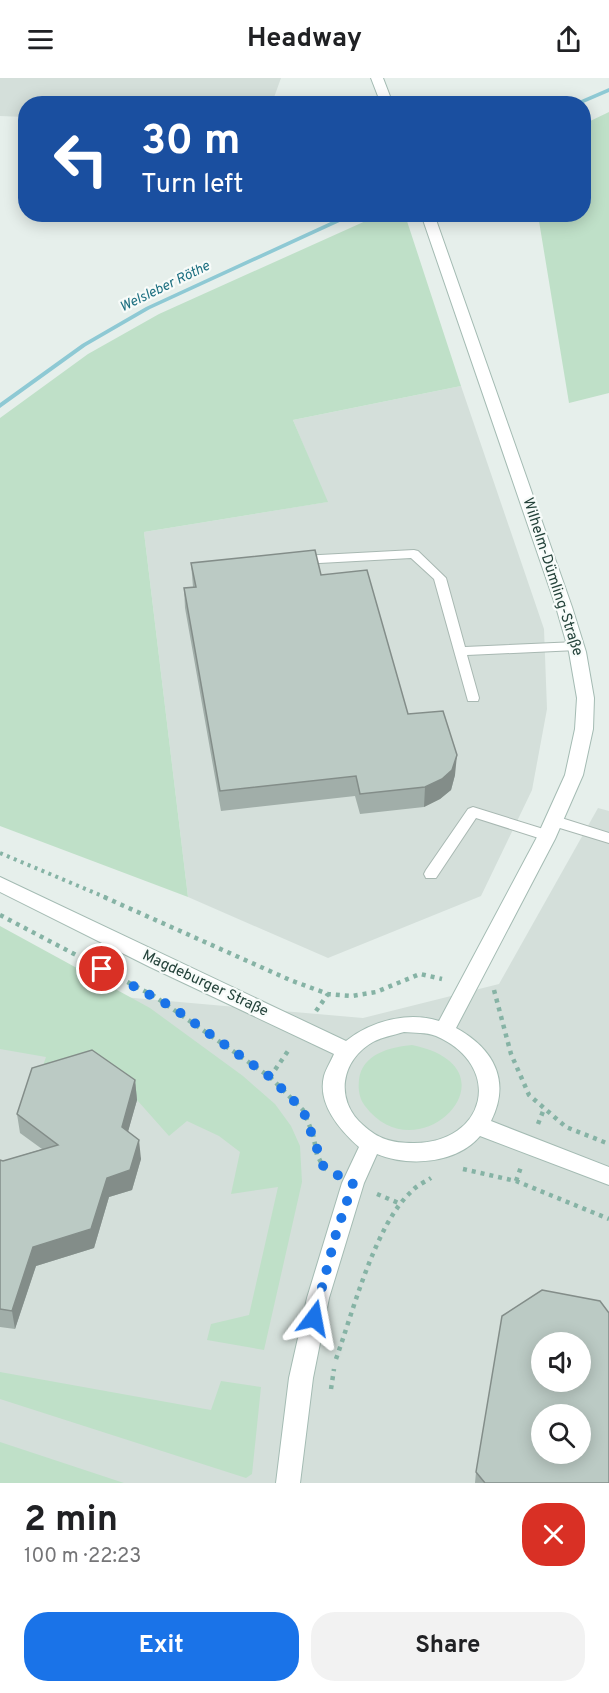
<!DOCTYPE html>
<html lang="en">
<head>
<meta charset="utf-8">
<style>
  :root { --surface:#fff; --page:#f2f2f2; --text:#202124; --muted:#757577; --accent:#1a73e8 }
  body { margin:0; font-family:Overpass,sans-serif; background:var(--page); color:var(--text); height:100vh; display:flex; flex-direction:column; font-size:22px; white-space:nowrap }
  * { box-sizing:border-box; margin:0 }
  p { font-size:20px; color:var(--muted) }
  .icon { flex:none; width:33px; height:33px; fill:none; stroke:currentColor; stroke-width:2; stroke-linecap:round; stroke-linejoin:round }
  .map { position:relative; height:1405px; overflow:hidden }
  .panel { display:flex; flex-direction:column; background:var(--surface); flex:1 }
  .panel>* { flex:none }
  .top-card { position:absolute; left:18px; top:18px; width:573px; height:126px; border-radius:24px; box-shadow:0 3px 15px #0003; background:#1a4fa0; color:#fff; overflow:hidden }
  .fabs { position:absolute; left:531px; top:1254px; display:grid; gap:12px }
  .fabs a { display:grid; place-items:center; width:60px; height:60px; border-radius:50%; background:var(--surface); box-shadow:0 3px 15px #0003; font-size:30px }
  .pin { position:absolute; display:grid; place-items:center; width:51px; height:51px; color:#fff; margin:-26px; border:3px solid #fff; border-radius:50%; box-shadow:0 2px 6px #0007 }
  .me { position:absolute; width:66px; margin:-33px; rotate:13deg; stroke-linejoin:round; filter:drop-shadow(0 0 4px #0008) }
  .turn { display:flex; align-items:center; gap:21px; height:126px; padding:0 24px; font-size:27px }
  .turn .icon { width:78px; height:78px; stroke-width:2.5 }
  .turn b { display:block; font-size:42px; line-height:51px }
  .round { display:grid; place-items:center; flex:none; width:63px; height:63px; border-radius:24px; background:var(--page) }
  .overview { display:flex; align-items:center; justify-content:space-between; height:102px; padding:0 24px }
  h1 { font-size:36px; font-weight:700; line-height:45px }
  .action { display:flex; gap:12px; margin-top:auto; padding:12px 24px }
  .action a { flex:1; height:69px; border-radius:24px; background:var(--accent); color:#fff; font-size:24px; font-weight:700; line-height:69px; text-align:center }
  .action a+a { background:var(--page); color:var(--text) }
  header { display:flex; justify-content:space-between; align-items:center; height:78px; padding:0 24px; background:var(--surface); font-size:27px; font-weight:700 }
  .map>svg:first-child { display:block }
  .built { fill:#d4dfda; fill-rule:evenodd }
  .green { fill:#bfe0c8 }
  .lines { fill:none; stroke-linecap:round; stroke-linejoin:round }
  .stream { fill:#8ec9d4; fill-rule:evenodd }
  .lane-casing { stroke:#a8b8b2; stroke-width:2 }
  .secondary-casing { stroke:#a4bbb3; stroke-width:2 }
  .path-far1 { stroke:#86b3a5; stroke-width:4; stroke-dasharray:3 4.5; stroke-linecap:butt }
  .path { stroke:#86b3a5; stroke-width:4.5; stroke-dasharray:4 5; stroke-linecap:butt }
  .lane { fill:#fff; fill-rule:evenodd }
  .secondary { fill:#fff; fill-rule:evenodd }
  .wall { fill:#a1aea9 }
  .shaded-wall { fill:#838d89 }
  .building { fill:#bbcac4; stroke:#838d89; stroke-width:1.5; fill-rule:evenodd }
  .route { stroke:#1a73e8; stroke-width:10; stroke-dasharray:0 18 }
  .labels { text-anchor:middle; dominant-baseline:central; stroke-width:4.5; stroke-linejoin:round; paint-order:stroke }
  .far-water-label { font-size:14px; font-style:italic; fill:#1c6f80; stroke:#f7fbf9 }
  .street-label { font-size:15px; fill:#24423a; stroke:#f7fbf9 }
</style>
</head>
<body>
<header><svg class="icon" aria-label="menu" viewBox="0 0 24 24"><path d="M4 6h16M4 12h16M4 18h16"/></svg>Headway<svg class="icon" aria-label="share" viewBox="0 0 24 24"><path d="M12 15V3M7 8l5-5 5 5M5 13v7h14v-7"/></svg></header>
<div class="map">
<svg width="609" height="1405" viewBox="0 0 609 1405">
  <rect width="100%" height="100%" fill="#e6efeb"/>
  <path class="built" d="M0 0H281L272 25 26 26 25 39 0 38Z
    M461 308 544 551 547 631 532 712 481 818 328 880 188 819 144 454 327 424 293 342Z
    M598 730 609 733V1405H0V884L89 916 363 940 499 906ZM542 1264H580V1304H542ZM542 1336H580V1376H542Z"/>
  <path class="green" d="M609 34V315L569 325 538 137 584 136V46Z
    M379 137H405L461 308 293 342 328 424 144 454 188 819 0 748V340L88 276 159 236Z
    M0 848 150 930 243 998 275 1026 291 1048 300 1068 302 1104 264 1272 207 1262 211 1246 249 1237 278 1109 231 1116 240 1074 219 1058 187 1043 169 1058 137 1022 35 1010 46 979 0 971Z
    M412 967C524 990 419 1100 365 1028 359 1020 358 1011 359 1002 362 976 390 969 412 967Z
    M0 1294 211 1332 221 1303 261 1309 252 1396 246 1400 0 1321Z
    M0 1364 124 1405H0Z"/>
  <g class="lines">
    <path class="stream" d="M609 10V14L581 26H572Z
      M348 136H357L150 231 86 268 0 330V325L82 266 146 229Z"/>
    <defs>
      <path id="lane" d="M414 472 418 473 446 500 465 569 577 564 583 568 577 572 467 577 479 620 478 623H468L434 501 411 480 301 486 295 482 301 478Z
        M473 729 553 754 555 758 553 762 548 763 476 740 436 800H426L424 796 426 792 468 731Z
        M555 738 609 755V765L550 747 548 743 550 739Z"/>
      <path id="secondary" d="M371 0H383L393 26H381Z
        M421 136H434L572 529 586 574 594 620 593 651 583 697 555 761 456 950C494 971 511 1003 491 1043L609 1089V1107L480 1058C456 1086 409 1089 377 1076L364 1105 329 1220 313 1300 300 1405H276L289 1300 307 1220 342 1105 359 1069C340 1052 317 1026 324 998 326 991 331 983 334 976L150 889 0 814V799L346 963C371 943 408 933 439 943L536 761 565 697 575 651 577 620 569 574 556 529ZM404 954C414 955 426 954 436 958 505 988 486 1066 413 1065 392 1065 378 1061 363 1047 334 1022 341 982 373 964 382 959 394 957 404 954Z"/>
    </defs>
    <use href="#lane" class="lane-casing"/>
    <use href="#secondary" class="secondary-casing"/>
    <path class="path-far1" d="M0 775 107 820"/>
    <path class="path" d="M104 819 290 902 328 916 352 918 376 914 420 896 442 901
      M0 837 154 918 270 999 303 1032 313 1056 317 1077 324 1090 330 1093
      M494 912 511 976 529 1017 566 1049 609 1066
      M316 933 328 916
      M270 999 288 973
      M538 1046 544 1031
      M463 1091 516 1103 609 1141
      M516 1103 521 1089
      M377 1116 401 1126
      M336 1281C353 1234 375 1146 412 1113 417 1107 425 1104 431 1100
      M331 1311 334 1291"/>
    <use href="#lane" class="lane"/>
    <use href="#secondary" class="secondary"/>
  </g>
  <path class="wall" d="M191 485 321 497 408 636 455 697 451 712 440 721 424 729 360 736 355 718 221 733 185 530 184 510 193 509Z
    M135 1002 137 1022 128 1053 141 1081 132 1112 109 1119 94 1170 36 1188 15 1251 0 1249V1082L3 1083 42 1071 20 1055 17 1036Z
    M476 1394 609 1405H475Z"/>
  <path class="shaded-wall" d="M457 677 455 697 451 712 440 721 424 729 425 709Z
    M135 1002 137 1022 124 1068 122 1049Z
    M139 1062 141 1081 132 1112 109 1119 94 1170 36 1188 15 1251 12 1233 33 1169 107 1100Z"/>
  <path class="building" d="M315 472 321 497 367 492 408 636 443 633 457 677 452 692 442 701 425 709 360 716 356 698 220 713 184 510 196 509 191 485Z
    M92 972 135 1002 122 1049 139 1062 130 1092 107 1100 91 1151 33 1169 12 1233 0 1231V1082L3 1083 58 1067 17 1036 32 990Z
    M542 1212 600 1223 609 1235V1405H485L476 1394 502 1238ZM542 1264H580V1304H542ZM542 1336H580V1376H542Z"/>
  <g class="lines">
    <path class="route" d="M102 891 172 929 270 999 303 1032 324 1090 353 1105 336 1156 314 1240"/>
  </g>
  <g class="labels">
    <g class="far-water-label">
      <text transform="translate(165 209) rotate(-26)">Welsleber Röthe</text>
    </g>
    <g class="street-label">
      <text transform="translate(552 499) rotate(72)">Wilhelm-Dümling-Straße</text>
      <text transform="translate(205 906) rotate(25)">Magdeburger Straße</text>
    </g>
  </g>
</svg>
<div class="fabs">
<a><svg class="icon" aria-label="sound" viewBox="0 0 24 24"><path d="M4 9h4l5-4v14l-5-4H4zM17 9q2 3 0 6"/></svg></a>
<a><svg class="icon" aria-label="search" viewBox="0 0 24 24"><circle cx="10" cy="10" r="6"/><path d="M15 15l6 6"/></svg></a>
</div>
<div class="pin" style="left:102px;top:891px;background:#d93025"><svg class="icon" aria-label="arrive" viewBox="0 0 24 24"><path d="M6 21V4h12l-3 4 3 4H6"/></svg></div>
<svg class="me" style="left:314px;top:1240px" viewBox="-20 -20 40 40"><path d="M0-17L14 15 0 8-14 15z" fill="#1a73e8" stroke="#fff" stroke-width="4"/></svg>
<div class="top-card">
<div class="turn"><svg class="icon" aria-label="left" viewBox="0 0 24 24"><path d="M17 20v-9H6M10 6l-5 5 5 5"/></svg><div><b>30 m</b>Turn left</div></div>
</div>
</div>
<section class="panel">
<div class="overview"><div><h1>2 min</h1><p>100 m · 22:23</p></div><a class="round" style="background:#d93025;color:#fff"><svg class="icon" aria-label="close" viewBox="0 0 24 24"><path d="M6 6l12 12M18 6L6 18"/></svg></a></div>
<div class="action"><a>Exit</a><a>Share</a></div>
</section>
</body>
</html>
